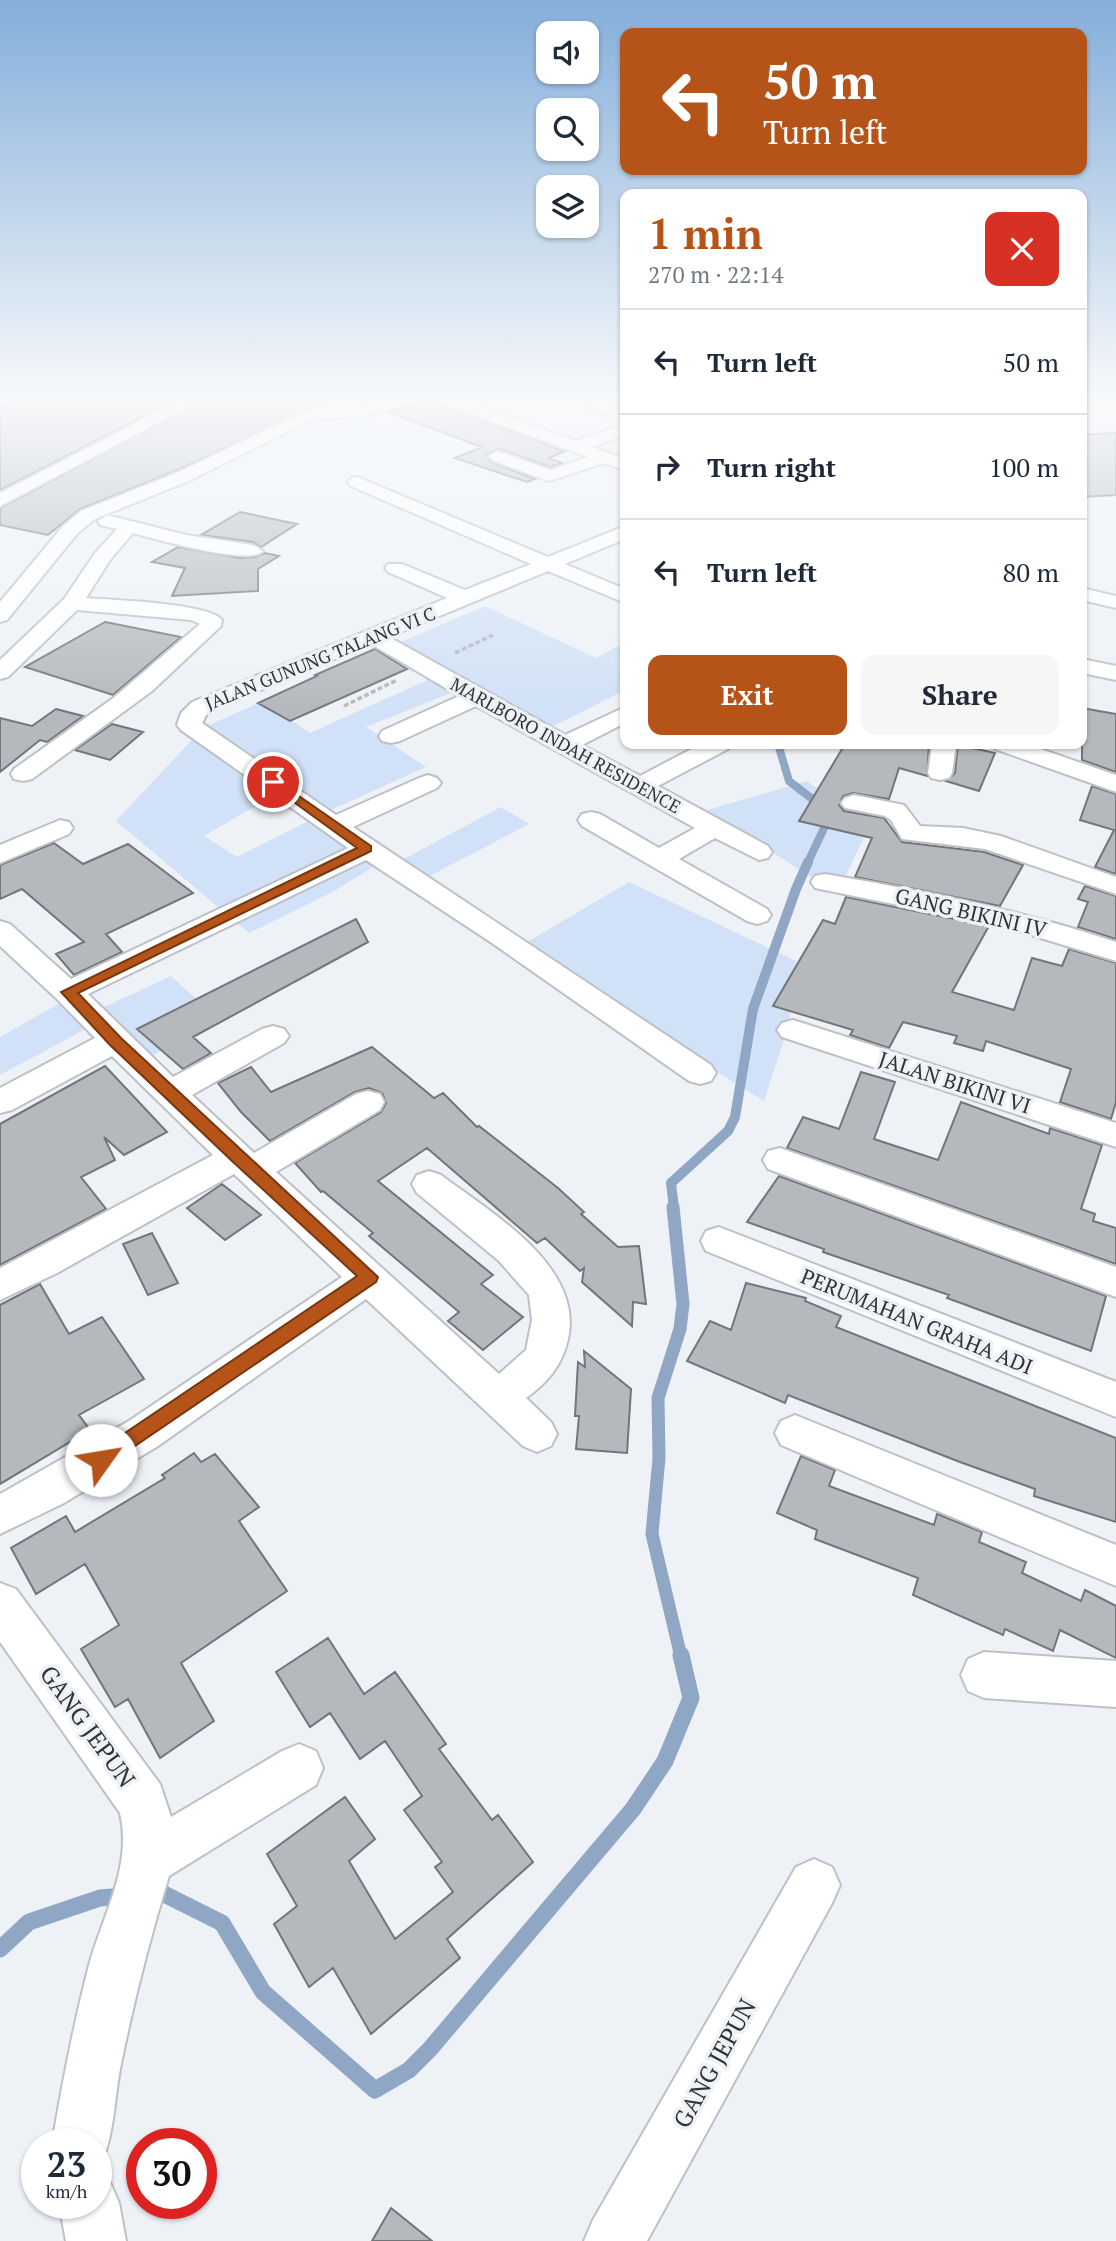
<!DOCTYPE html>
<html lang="en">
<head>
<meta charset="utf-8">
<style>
  :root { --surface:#fff; --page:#f6f6f7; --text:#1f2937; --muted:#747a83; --line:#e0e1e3; --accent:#b65319 }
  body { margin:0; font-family:"PT Serif",serif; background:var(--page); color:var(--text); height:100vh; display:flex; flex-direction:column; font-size:26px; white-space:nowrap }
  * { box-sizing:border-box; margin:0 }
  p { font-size:23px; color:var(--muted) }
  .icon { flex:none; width:38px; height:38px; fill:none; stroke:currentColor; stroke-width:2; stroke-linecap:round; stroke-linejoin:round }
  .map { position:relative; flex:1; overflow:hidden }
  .sheet { position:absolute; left:620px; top:189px; width:467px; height:560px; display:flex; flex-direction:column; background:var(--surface); border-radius:14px; box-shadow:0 2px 5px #0004 }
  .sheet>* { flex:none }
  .top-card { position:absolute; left:620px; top:28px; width:467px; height:147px; border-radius:14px; box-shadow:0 2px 5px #0004; background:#b65319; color:#fff; overflow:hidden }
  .controls { position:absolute; left:536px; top:21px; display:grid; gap:14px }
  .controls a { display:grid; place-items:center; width:63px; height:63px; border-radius:14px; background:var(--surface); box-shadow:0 2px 5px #0004; font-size:35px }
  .speed { position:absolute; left:21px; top:2128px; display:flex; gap:14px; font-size:35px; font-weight:700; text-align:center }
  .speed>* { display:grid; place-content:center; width:91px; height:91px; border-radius:50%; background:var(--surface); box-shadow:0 2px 5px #0004; line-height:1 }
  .speed small { font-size:18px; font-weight:400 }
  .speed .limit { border:10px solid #d22; background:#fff; color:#111 }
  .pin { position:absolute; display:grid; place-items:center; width:60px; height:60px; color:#fff; margin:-30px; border:4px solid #fff; border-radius:50%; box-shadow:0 2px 7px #0007 }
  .me { position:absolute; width:77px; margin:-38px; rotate:58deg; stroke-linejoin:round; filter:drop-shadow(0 0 5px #0008) }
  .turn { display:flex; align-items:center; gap:24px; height:147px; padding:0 28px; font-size:32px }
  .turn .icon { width:91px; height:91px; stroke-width:2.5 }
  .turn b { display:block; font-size:49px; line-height:60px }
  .round { display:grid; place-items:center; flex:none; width:74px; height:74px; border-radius:14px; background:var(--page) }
  .overview { display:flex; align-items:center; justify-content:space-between; height:119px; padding:0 28px }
  h1 { font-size:42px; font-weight:800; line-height:52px; color:var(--accent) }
  .button { display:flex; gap:14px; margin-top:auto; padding:14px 28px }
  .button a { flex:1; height:80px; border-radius:14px; background:var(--accent); color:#fff; font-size:28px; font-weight:800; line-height:80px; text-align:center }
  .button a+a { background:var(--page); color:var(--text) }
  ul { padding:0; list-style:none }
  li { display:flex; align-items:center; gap:21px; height:105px; padding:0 28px; border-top:2px solid var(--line) }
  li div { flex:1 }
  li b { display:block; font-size:26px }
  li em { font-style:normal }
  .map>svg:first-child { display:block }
  .green { fill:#d1e1f7; fill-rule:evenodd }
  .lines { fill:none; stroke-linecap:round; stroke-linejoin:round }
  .stream-far3 { stroke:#8fa6c4; stroke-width:8 }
  .stream-far2 { stroke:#8fa6c4; stroke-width:10 }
  .stream-far1 { stroke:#8fa6c4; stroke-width:13 }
  .stream { stroke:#8fa6c4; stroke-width:17 }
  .building { fill:#b5b9be; stroke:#72757a; stroke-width:2 }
  .minor-casing { stroke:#bdc1c6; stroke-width:4 }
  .path { stroke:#b5b9bd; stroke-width:3.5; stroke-dasharray:5 2.5; stroke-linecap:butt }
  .minor { fill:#fff; fill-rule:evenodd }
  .route { fill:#b65319; stroke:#763610; stroke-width:2 }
  .labels { text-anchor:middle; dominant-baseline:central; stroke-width:7; stroke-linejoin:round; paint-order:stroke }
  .far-street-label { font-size:18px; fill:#323335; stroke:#eef2f7 }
  .street-label { font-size:21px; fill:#323335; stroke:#eef2f7 }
  .near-street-label { font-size:24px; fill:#323335; stroke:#eef2f7 }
</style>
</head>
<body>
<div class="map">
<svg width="1116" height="2241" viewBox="0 0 1116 2241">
  <rect width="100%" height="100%" fill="#eef2f7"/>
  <path class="green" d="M485 606 596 658 625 642V690L544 731 471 685 366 727 426 767 331 810 393 854 333 892 249 933 116 821 203 728 263 701 310 733 445 672 392 646ZM290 786 329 811 237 857 204 836Z
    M807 781 869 827 837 894 707 810Z
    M501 807 529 824 424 879 400 861Z
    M629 882 796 961 788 1028 764 1101 517 948Z
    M171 976 217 1018 143 1061 108 1017 0 1075V1037L81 991 100 1009Z"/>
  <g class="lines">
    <path class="stream-far3" d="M778 744 789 781 829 812 828 820 807 864"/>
    <path class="stream-far2" d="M674 1208 671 1183 728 1131 735 1117 753 1009 796 889 808 862"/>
    <path class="stream-far1" d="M673 1207 683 1304 680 1329 658 1398 659 1458 652 1534 681 1657"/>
    <path class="stream" d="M149 1894 162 1893 222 1923 263 1992 375 2090 409 2070 430 2049 633 1809 665 1761 691 1698 681 1655
      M0 1949 29 1922 100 1898 126 1896"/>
  </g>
  <path class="building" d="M27 397H182L0 490V406Z
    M209 397H336L178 470 80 509 48 535 0 525V508Z
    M427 397 432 402 565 451 549 458 562 463 550 467 499 449 486 455 491 462 535 479 527 482 455 458 482 447 388 412 423 403Z
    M1116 433V495L1082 497V435Z
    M240 512 297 524 261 547 253 542 201 535Z
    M178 547 240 558 255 557 265 553 279 556 258 569V591L172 596 185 568 152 562Z
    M105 622 181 637 113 695 25 667Z
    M375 649 407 669 290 721 258 703 317 676 315 675Z
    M1082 708 1116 714V772L1082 760Z
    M56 709 83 716 47 742 40 740 0 772V718L32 726Z
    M112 724 143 732 110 760 75 750Z
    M845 744H929L927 776 899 768 889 799 853 793 843 796 839 805 844 811 884 818 902 842 984 852 1023 865 1000 906 855 877 872 838 799 821Z
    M958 745 995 753 979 791 946 781 955 773Z
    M1092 786 1116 794V874L1095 867 1114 830 1080 820Z
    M54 843 83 864 128 844 193 893 106 934 122 952 74 975 56 954 84 942 22 889 0 899V865Z
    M1085 886 1116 896V939L1078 927 1088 902 1078 899Z
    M846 897 989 926 952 992 1014 1010 1032 958 1062 966 1069 949 1116 963V1102L1111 1119 1060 1102 1071 1069 986 1041 983 1051 954 1043 957 1036 903 1022 889 1048 850 1035 853 1030 773 1006 823 920 835 924Z
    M356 919 368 942 193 1037 211 1053 183 1069 137 1029Z
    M372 1047 434 1098 443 1093 477 1127 479 1126 558 1188 584 1212 581 1214 618 1247 639 1246 646 1304 633 1302 632 1326 582 1282 584 1268 580 1271 545 1238 537 1243 427 1148 378 1181 493 1275 481 1284 523 1317 483 1350 448 1321 459 1312 369 1236 373 1233 323 1191 321 1192 295 1163 381 1112 386 1103 382 1093 369 1088 355 1092 270 1141 241 1112 218 1083 251 1067 271 1092Z
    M105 1066 167 1132 124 1155 104 1137 115 1160 81 1177 106 1209 0 1265V1124Z
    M861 1072 895 1082 874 1139 938 1160 961 1102 1049 1134 1050 1128 1102 1145 1081 1209 1095 1214 1093 1221 1116 1228V1264L787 1148 803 1117 839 1129Z
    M779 1176 1106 1296 1091 1351 947 1298 949 1295 823 1252 824 1249 747 1222Z
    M222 1184 261 1215 225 1240 187 1208Z
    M152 1233 178 1283 148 1295 123 1244Z
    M746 1283 806 1298 805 1301 841 1316 836 1327 1116 1438V1522L1034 1496 1035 1489 960 1462 788 1395 785 1403 687 1361 710 1321 731 1330Z
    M40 1284 69 1334 102 1317 144 1379 79 1415 90 1430 0 1484V1305Z
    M584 1351 631 1389 627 1453 576 1449 579 1416H575L578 1362 585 1367Z
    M194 1453 201 1462 215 1454 259 1507 239 1521 287 1591 181 1663 214 1721 160 1758 128 1699 115 1707 81 1649 119 1625 85 1564 36 1594 11 1548 66 1516 75 1532 165 1478 162 1475Z
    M801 1456 835 1470 829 1486 934 1525 937 1514 982 1532 979 1542 1026 1562 1022 1573 1081 1601 1085 1590 1116 1606V1658L1060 1630 1053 1651 1005 1629 1003 1635 913 1595 918 1578 815 1539 817 1530 777 1513Z
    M328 1638 364 1694 395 1672 446 1744 439 1749 492 1820 498 1815 533 1862 447 1939 460 1958 371 2034 333 1968 309 1987 274 1924 297 1906 267 1854 345 1797 375 1839 349 1861 395 1939 453 1892 435 1867 442 1862 404 1810 422 1796 385 1741 360 1759 330 1713 310 1727 276 1672Z
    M391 2208 432 2241H372Z"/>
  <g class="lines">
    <defs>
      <path id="minor" d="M187 397H207L0 506V493Z
        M399 397H424L422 400 363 416 312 420 191 480 95 519 77 534 7 620 0 622V602L63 526 81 511 179 472 302 413 331 407 363 406Z
        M431 397H453L576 441 625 424V435L592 447 625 459V470L604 463 549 481 492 460 489 456 498 451 550 470 588 457 433 400Z
        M594 400 625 410V420L588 408 586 405 588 402Z
        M357 477 548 557 625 526V539L565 564 625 589V603L548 571 389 637 565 735 625 707V723L582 745 640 776 701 744H731L728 749 658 786 768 846 772 852 768 858 759 860 715 838 679 859 767 909 771 915 767 921 757 924 747 921 582 826 578 820 582 814 591 812 600 814 659 848 695 828 476 706 400 741 391 743 382 741 379 736 382 731 459 696 371 644 208 712 202 723 336 815 419 778 428 775 437 778 441 783 437 788 353 827 711 1065 716 1073 711 1081 700 1084 689 1081 492 943 366 860 88 994 173 1077 262 1029 273 1026 284 1029 289 1036 284 1043 192 1095 254 1153 356 1094 368 1091 380 1094 384 1102 380 1110 276 1172 499 1374 526 1350 532 1320 529 1295 499 1261 417 1193 412 1184 417 1175 429 1171 441 1175C491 1213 584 1266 568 1339 562 1366 547 1383 526 1398L551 1422 557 1434 551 1446 537 1452 523 1446 366 1299 158 1446 64 1503 0 1534V1494L129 1421 342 1277 234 1174 57 1273 0 1300V1268L213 1155 112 1056 12 1110 0 1113V1088L95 1038 57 999 0 946V921L10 924 71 979 348 848 181 730 177 725 181 713 192 702 447 598 388 572 385 568 388 564H402L465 590 531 564 351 486 348 482 351 478Z
        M107 515 186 535 253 545 263 551C251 566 154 539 133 533L110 560 86 598C110 600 210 603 222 620L221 626 152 691 32 779 23 781 14 779 11 774 14 769 112 699 200 624 191 620 77 610 8 677 0 679V660L64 599 95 553 117 529 100 525 98 521Z
        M1082 588 1116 596V608L1082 600Z
        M1082 659 1116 666V680L1082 673Z
        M932 744H956L952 773 949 778 940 780 931 778 928 773Z
        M992 744H1026L1116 775V792L995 749Z
        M854 795 904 805 920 826 963 828 1001 836 1116 877V894L985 849 902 839 891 820 885 816 845 808 841 803 845 798Z
        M60 820 69 822 73 828 69 834 0 863V845Z
        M825 874C923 891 1021 910 1116 942V961L1001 926 815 888 811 882 815 876Z
        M793 1020 1116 1123V1147L782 1037 777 1030 782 1023Z
        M780 1148 1116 1267V1297L768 1169 763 1160 768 1151Z
        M719 1227 1116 1382V1417L706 1251 701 1241 706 1231Z
        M795 1415 1116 1545V1586L781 1445 775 1433 781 1421Z
        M0 1583 16 1589 160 1784 171 1817 282 1751 299 1744 316 1751 323 1768 316 1785 169 1876C150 1938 134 2000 121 2064 114 2098 115 2132 101 2164L96 2167V2144H52C62 2085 73 2027 88 1969 101 1918 133 1867 120 1813L0 1642Z
        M984 1652 1116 1661V1707L984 1698 968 1691 961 1675 968 1659Z
        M814 1859 832 1867 840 1885 832 1903 647 2241H584L593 2220 796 1867Z
        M96 2176 110 2182 119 2203 126 2241H66L59 2203H96Z"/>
    </defs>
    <use href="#minor" class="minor-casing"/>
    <path class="path" d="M455 653 493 635
      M344 706 397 680"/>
    <use href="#minor" class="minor"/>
  </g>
  <linearGradient id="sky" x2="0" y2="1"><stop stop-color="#84aeda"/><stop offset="0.56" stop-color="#f7f9fb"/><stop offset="1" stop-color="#f7f9fb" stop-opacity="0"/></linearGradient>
  <rect width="1116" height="710" fill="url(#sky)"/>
  <path class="route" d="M273 778 371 846V851L78 993 121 1038 378 1277 376 1282 101 1469 94 1466 91 1460 94 1454 357 1276 232 1161 110 1045 61 992 357 848 269 784 267 782Z"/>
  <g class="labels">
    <g class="far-street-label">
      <text transform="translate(320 658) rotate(-22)">JALAN GUNUNG TALANG VI C</text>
      <text transform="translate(566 745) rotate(29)">MARLBORO INDAH RESIDENCE</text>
    </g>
    <g class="street-label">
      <text transform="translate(971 912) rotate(13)">GANG BIKINI IV</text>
      <text transform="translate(955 1082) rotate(18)">JALAN BIKINI VI</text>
      <text transform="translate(917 1321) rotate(22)">PERUMAHAN GRAHA ADI</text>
    </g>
    <g class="near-street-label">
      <text transform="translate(88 1726) rotate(54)">GANG JEPUN</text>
      <text transform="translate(714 2063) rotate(-61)">GANG JEPUN</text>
    </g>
  </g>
</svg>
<div class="controls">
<a><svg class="icon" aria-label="sound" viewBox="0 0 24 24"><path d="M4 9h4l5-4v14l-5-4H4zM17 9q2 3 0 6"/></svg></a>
<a><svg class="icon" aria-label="search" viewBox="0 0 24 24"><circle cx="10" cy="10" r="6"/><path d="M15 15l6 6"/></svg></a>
<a><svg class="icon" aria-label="layers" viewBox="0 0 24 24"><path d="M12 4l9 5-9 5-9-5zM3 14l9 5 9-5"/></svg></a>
</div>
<div class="speed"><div>23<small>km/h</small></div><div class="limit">30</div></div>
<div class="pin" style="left:273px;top:782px;background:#d93025"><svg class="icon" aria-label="arrive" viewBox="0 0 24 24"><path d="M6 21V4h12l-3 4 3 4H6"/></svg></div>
<svg class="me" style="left:101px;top:1460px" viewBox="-20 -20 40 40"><circle r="19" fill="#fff"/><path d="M0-13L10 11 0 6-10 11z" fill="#b65319"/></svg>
<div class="top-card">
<div class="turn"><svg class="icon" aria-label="left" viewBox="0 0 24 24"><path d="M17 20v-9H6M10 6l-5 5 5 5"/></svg><div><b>50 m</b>Turn left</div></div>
</div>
<section class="sheet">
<div class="overview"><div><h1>1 min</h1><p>270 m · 22:14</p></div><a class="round" style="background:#d93025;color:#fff"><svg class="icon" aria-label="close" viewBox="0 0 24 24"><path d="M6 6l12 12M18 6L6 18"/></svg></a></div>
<ul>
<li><svg class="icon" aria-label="left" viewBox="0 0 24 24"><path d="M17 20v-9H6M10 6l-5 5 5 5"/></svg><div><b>Turn left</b></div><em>50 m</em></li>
<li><svg class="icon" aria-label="right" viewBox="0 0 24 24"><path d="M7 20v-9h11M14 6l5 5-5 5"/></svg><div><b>Turn right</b></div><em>100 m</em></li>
<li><svg class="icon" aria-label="left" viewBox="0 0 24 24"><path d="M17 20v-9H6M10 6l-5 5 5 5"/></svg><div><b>Turn left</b></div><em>80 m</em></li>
</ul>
<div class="button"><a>Exit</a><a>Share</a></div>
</section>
</div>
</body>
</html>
